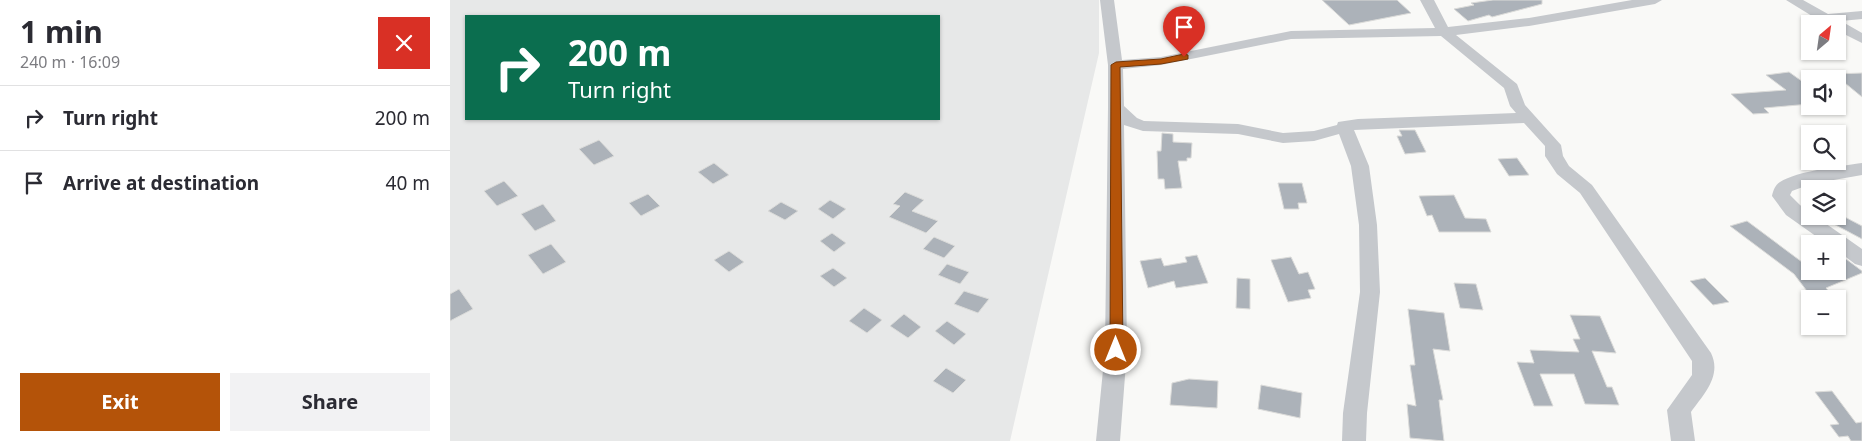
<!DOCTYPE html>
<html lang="en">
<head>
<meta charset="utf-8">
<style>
  :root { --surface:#fff; --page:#f2f2f3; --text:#2b2b33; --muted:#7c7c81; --line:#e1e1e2; --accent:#b45309 }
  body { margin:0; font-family:"Noto Sans",sans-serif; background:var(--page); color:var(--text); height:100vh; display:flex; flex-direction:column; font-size:19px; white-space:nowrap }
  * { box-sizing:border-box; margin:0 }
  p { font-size:16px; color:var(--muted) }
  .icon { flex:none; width:28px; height:28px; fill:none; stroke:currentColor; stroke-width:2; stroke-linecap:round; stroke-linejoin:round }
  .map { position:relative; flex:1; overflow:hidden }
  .details { display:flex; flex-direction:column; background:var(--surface); width:450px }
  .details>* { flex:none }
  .banner { position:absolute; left:15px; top:15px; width:475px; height:105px; border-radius:0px; box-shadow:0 1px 4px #0004; background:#0b6e4f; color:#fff; overflow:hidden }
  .needle { width:32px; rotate:29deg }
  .fabs { position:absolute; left:1351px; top:15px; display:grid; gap:10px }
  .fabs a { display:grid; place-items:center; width:45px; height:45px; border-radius:0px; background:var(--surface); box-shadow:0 1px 4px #0004; font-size:25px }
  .pin { position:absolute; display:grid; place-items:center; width:42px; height:42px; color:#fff; margin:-51px -21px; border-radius:50% 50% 50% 0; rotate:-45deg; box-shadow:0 0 5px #0007 }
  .pin .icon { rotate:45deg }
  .me { position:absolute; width:55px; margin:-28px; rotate:0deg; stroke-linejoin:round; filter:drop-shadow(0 0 4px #0008) }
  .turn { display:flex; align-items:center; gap:18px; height:105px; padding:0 20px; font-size:22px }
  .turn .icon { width:65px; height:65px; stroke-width:2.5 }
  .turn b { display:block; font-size:35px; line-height:42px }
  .round { display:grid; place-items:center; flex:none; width:52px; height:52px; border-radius:0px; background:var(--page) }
  .summary { display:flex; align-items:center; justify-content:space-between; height:85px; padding:0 20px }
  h1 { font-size:30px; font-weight:700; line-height:38px }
  .primary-button { display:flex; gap:10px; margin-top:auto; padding:10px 20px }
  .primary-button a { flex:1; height:58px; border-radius:0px; background:var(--accent); color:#fff; font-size:20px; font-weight:700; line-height:58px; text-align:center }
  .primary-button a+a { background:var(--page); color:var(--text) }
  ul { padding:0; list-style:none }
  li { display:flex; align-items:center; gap:15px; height:65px; padding:0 20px; border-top:1px solid var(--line) }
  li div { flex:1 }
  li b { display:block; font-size:19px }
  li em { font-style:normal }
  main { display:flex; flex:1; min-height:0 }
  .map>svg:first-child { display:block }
  .built { fill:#e7e8e8; fill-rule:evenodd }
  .building { fill:#acb2b9; stroke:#dbdbd9 }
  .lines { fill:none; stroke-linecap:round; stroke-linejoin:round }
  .minor { fill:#c5c8cc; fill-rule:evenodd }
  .route { fill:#b45309; stroke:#753606 }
</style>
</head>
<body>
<main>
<section class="details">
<div class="summary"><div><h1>1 min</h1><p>240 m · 16:09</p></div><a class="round" style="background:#d93025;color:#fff"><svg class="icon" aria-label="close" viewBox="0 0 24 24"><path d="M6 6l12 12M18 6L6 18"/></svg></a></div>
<ul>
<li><svg class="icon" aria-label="right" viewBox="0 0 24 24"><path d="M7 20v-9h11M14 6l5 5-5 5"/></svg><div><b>Turn right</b></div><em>200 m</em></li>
<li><svg class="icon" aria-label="arrive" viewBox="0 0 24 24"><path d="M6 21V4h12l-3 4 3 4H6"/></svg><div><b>Arrive at destination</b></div><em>40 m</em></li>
</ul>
<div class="primary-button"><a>Exit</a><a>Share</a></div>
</section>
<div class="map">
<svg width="1412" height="441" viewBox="0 0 1412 441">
  <rect width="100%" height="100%" fill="#f9f9f7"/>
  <path class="built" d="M0 0H649V53L560 441H0ZM16 16H489V119H16Z"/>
  <path class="building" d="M872 0H947L961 13 899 25Z
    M1043 0H1092V4L1042 17 1039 15 1018 21 1004 9 1024 5 1021 3Z
    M1339 72 1360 87V104L1314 108 1319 113 1303 114 1281 94 1336 90 1316 75Z
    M1412 73V97L1384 74Z
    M949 130H965L976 152 955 154 947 136H952Z
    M712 133 723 134V142L742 143 741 158H737V161H728L732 188 715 189 714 179H708L707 151H711Z
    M149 140 164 156 144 165 129 149Z
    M1067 158 1079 175 1059 176 1048 159Z
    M264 163 279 175 263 184 248 172Z
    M54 181 68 196 47 206 34 191Z
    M828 183H852L857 203H848L849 209H834Z
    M455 192 474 200 462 211 488 221 476 233 439 217 450 206 443 204Z
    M198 194 210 206 191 216 179 203Z
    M1004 195 1015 218 1036 219 1041 232H989L982 215 977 216 969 196Z
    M380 200 396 209 383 219 368 209Z
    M331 202 348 211 335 220 318 211Z
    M93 204 106 221 85 231 71 214Z
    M1389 214 1412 226V239L1380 222Z
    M1297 221 1360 268V271H1388V253L1412 271V273L1376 288 1385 299H1363L1344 274 1280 226Z
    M382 233 396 243 384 252 370 241Z
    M484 237 505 246 494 258 473 249Z
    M101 244 116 262 93 274 78 255Z
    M279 251 294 262 279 272 264 260Z
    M747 255 758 283 726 288 724 281 698 288 690 261 711 258 714 266 737 262 735 257Z
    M841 257 849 274 858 272 865 289 858 290 861 298 838 302 821 260Z
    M497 264 519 272 510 284 488 275Z
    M383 268 397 278 384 287 370 276Z
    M787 278 800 279V309L786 308Z
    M1255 278 1279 302 1263 305 1240 281Z
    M1004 283 1026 284 1033 310 1010 308Z
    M9 289 23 309 0 321V294Z
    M514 291 539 299 528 313 504 304Z
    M414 308 432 320 417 333 399 321Z
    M958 309 994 313 1000 351 983 349 993 400H989L994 441 960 438 957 404 966 406 960 365H965Z
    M454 314 471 327 458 338 440 326Z
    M1120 315 1150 316 1166 353 1142 351 1157 387H1162L1169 405 1135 404 1124 374H1090L1103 406H1084L1067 362 1084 363 1080 350 1129 352 1123 339H1130Z
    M497 321 516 334 504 345 485 331Z
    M496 368 516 380 503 393 483 381Z
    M739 379 768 381 767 408 720 405 722 383Z
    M811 385 852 393 850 418 808 409Z
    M1382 391 1406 423 1412 422V441H1401L1398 436 1389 437 1380 425 1389 424 1365 392Z"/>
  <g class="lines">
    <path class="minor" d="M650 0H664L672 60 711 57 841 31 985 28 970 0H984L998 27 1079 18 1182 0H1212L1205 4 1079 26 1006 35 1067 84 1075 105 1111 145 1113 156 1119 166 1142 185 1261 353C1272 376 1254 394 1241 412L1245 441H1221L1217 410 1242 375V361L1130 193 1107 174 1095 156V146L1074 123 904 130 919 166 927 225 930 292 917 413 916 441H892L893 413 910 292 909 225 901 166 889 134 864 141 833 143 788 134 693 131 674 125 677 350 670 441H646L655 350 658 107V65ZM991 36 1054 88 1060 106 1066 113 908 119 888 122 887 125 864 131 833 133 788 124 694 121 687 118 674 106 673 69 711 65 841 39Z
      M1336 0H1353L1378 14 1412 11V19L1391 21 1412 33V43L1388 31V24H1375Z
      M1412 163V175L1361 184 1342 191 1340 195 1350 205 1360 213V216H1365L1412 249V266L1405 264 1388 251V244H1377L1336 215 1322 196C1323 191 1325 185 1330 182 1347 171 1391 166 1412 163Z"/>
  </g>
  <path class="route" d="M734 54 738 55V59L711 64 670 67 673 350 671 354 666 356 662 354 660 350 661 65 666 62 711 59Z"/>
</svg>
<div class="fabs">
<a><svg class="needle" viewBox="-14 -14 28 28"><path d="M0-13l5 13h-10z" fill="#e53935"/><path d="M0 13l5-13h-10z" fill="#7c7c81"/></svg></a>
<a><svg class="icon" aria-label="sound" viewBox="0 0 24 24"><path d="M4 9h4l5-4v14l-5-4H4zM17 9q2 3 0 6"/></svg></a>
<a><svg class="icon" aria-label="search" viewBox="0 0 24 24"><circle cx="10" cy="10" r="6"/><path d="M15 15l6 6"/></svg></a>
<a><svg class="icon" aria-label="layers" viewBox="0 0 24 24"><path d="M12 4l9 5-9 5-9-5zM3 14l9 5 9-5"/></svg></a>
<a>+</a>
<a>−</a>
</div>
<div class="pin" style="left:734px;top:57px;background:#d93025"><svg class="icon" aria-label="arrive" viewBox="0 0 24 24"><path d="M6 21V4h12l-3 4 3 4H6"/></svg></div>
<svg class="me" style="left:666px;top:350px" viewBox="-20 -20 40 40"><circle r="17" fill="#b45309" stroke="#fff" stroke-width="3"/><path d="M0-11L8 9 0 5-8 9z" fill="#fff"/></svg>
<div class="banner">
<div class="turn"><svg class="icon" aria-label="right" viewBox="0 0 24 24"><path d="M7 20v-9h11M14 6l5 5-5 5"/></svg><div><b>200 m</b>Turn right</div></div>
</div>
</div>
</main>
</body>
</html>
